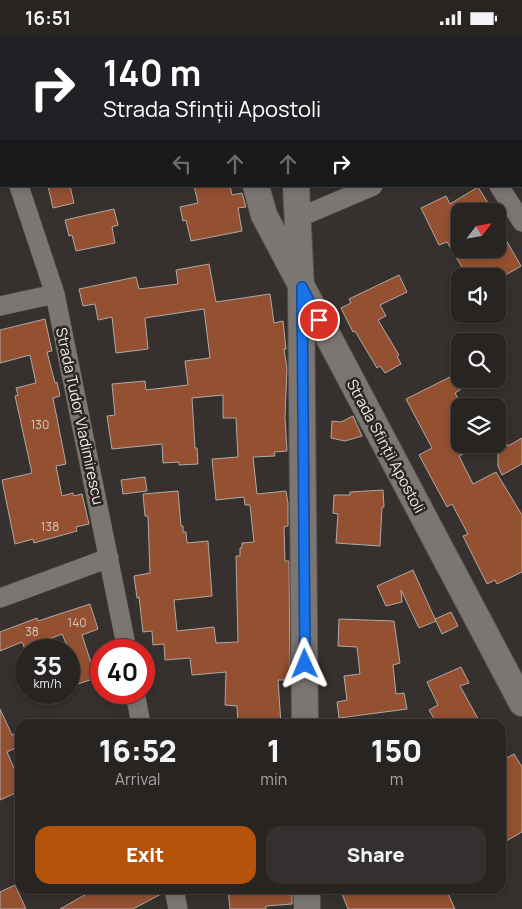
<!DOCTYPE html>
<html lang="en">
<head>
<meta charset="utf-8">
<style>
  :root { --surface:#282422; --page:#34302f; --text:#f1f3f6; --muted:#a5a4a5; --line:#444140; --accent:#b45309 }
  body { margin:0; font-family:Manrope,sans-serif; background:var(--page); color:var(--text); height:100vh; display:flex; flex-direction:column; font-size:19px; white-space:nowrap }
  * { box-sizing:border-box; margin:0 }
  p { font-size:16px; color:var(--muted) }
  .icon { flex:none; width:28px; height:28px; fill:none; stroke:currentColor; stroke-width:2; stroke-linecap:round; stroke-linejoin:round }
  .map { position:relative; flex:1; overflow:hidden }
  .drawer { position:absolute; left:15px; top:684px; width:491px; height:175px; display:flex; flex-direction:column; background:var(--surface); border-radius:15px; box-shadow:0 2px 8px #0003,0 0 0 1px var(--line) }
  .drawer>* { flex:none }
  .guide { position:absolute; left:0px; top:0px; width:522px; height:152px; box-shadow:0 2px 8px #0003,0 0 0 1px var(--line); background:#202124; color:#fff; overflow:hidden }
  .needle { width:32px; rotate:59deg }
  .buttons { position:absolute; left:451px; top:168px; display:grid; gap:10px }
  .buttons a { display:grid; place-items:center; width:55px; height:55px; border-radius:10px; background:var(--surface); box-shadow:0 2px 8px #0003,0 0 0 1px var(--line); font-size:25px }
  .speed { position:absolute; left:15px; top:604px; display:flex; gap:10px; font-size:25px; font-weight:700; text-align:center }
  .speed>* { display:grid; place-content:center; width:65px; height:65px; border-radius:50%; background:var(--surface); box-shadow:0 2px 8px #0003,0 0 0 1px var(--line); line-height:1 }
  .speed small { font-size:12px; font-weight:400 }
  .speed .limit { border:8px solid #d22; background:#fff; color:#111 }
  .pin { position:absolute; display:grid; place-items:center; width:42px; height:42px; color:#fff; margin:-21px; border:2px solid #fff; border-radius:50%; box-shadow:0 1px 5px #0007 }
  .me { position:absolute; width:55px; margin:-28px; rotate:359deg; stroke-linejoin:round; filter:drop-shadow(0 0 4px #0008) }
  .turn { display:flex; align-items:center; gap:18px; height:105px; padding:0 20px; font-size:22px }
  .turn .icon { width:65px; height:65px; stroke-width:2.5 }
  .turn b { display:block; font-size:35px; line-height:42px }
  .lanes { display:flex; align-items:center; height:48px; padding:0 20px; background:#0003; justify-content:center; gap:25px; direction:ltr }
  .lanes .off { opacity:.35 }
  .eta { display:flex; justify-content:space-evenly; align-items:center; height:85px; text-align:center }
  .eta b { font-size:30px; font-weight:800; line-height:35px }
  .action { display:flex; gap:10px; margin-top:auto; padding:10px 20px }
  .action a { flex:1; height:58px; border-radius:15px; background:var(--accent); color:#fff; font-size:20px; font-weight:800; line-height:58px; text-align:center }
  .action a+a { background:var(--page); color:var(--text) }
  .status { display:flex; justify-content:space-between; align-items:center; height:35px; padding:0 25px; background:var(--surface); direction:ltr }
  .status svg { height:14px; fill:currentColor }
  .map>svg:first-child { display:block }
  .building { fill:#945131; stroke:#afa9a6 }
  .lines { fill:none; stroke-linecap:round; stroke-linejoin:round }
  .street-casing { stroke:#544f4d; stroke-width:20 }
  .secondary-casing { stroke:#544f4d; stroke-width:28 }
  .street { stroke:#7c7673; stroke-width:19 }
  .secondary { stroke:#7c7673; stroke-width:26 }
  .route-casing { stroke:#114b97; stroke-width:12 }
  .route { stroke:#1a73e8; stroke-width:9 }
  .labels { text-anchor:middle; dominant-baseline:central; stroke-width:5; stroke-linejoin:round; paint-order:stroke }
  .number-label { font-size:12px; fill:#d8c5bc }
  .street-label { font-size:15px; fill:#efecea; stroke:#2b2624 }
</style>
</head>
<body>
<div class="status"><b>16:51</b><svg viewBox="0 0 49 12"><path d="M0 12V9h3v3zM5 12V6h3v6zM10 12V3h3v9zM15 12V0h3v12zM26 1h20v11H26zM47 4h2v5h-2z"/></svg></div>
<div class="map">
<svg width="522" height="874" viewBox="0 0 522 874">
  <rect width="100%" height="100%" fill="#36302e"/>
  <path class="building" d="M48 151H70L74 168 53 173Z
    M194 151H230L232 160 242 158 246 172 238 173 242 196 191 206 186 185 183 186 180 172 198 168Z
    M478 152 493 176H460V214H498V191L521 231 504 241H483L479 233 466 239 447 207 439 210 421 173 446 161 450 169Z
    M114 174 118 190 112 192 115 208 76 216 72 200 69 201 65 185Z
    M209 229 216 267 270 259 274 288 283 286 286 314H284L287 333 285 382 287 416 274 417 275 421 253 422 257 459 286 456 288 468V491L284 492 285 526H289L290 645H278L281 689H238L237 671 225 670 226 637 192 640 190 623 165 625 164 609 153 610 152 596 143 597 139 562 137 563 134 541 150 538 148 481H145L143 459 178 456 181 491H183V497H186L187 508 208 506 212 561 174 565 177 596 214 592 216 608 238 607 236 521H240V513L242 512V508L254 507 250 470H245L244 462 216 465 212 424 238 422 236 383H223V360L192 363 195 413H197L198 429 179 430V427L163 428 162 409 112 414 107 381 115 380 112 349 145 346 146 355 188 350 185 326 210 323 204 274 145 283 148 314 116 318 112 282 98 285 95 269 83 271 79 254 136 242 139 254 178 249 176 235Z
    M399 240 407 257 380 270 386 281 378 285 399 320 397 321 401 329 385 338 380 331 377 333 355 296 353 297 341 273 351 268 349 264Z
    M45 284 52 316 47 317 55 348 57 347 60 361 53 363 66 429 56 431 62 461 73 458 74 461 82 459 89 489 76 492 77 496 34 508 33 504 15 509 2 445 32 438 15 361 18 360 16 353 36 348 30 320 0 328V295Z
    M460 337V355L455 358 460 367V409H481L459 421 473 449 496 437 522 480V537L497 549 495 545 487 549 463 501 468 499 452 469 447 472 419 420 432 413 406 364Z
    M353 381 362 401 345 406 331 403 332 386 341 387Z
    M498 393 508 411 522 403V429L502 440 498 431Z
    M145 442 147 456 123 459 121 445Z
    M383 455 384 472H382L380 511 336 508 338 479 333 478 334 460H350V457Z
    M413 535 436 586 419 593 401 555 402 567 386 571 377 551Z
    M90 569 98 594 82 600 96 643 69 652V615L62 599 25 614 22 607 0 616V597L37 583 38 586Z
    M451 577 458 591 442 599 435 584Z
    M339 584 394 586 400 628 393 630 396 659 404 658 407 674 339 683 337 667 347 665 344 641 360 639 357 612 338 611Z
    M461 632 469 648 460 651 481 689H437L429 675 438 670 427 647Z
    M0 674 12 700 20 696V711L7 717 20 747V756L0 765Z
    M514 719 522 732V797L501 809V726Z
    M15 850 26 874H0V857Z
    M95 854H163V858L133 874H60Z
    M228 854H292V869L266 871V874H230Z
    M340 854H446L455 874H348Z"/>
  <g class="lines">
    <defs>
      <path id="street" d="M439 0V1
        M521 87 522 86
        M0 95 1 98
        M19 151 55 259 127 615
        M499 151 522 187
        M298 183 373 151
        M0 271 55 259
        M0 563 109 523
        M135 658 141 689
        M174 854 178 874"/>
      <path id="secondary" d="M219 0 220 1
        M297 1V0
        M256 151 264 180 522 668
        M296 151 301 252 305 689
        M307 854V874"/>
    </defs>
    <use href="#street" class="street-casing"/>
    <use href="#secondary" class="secondary-casing"/>
    <use href="#street" class="street"/>
    <use href="#secondary" class="secondary"/>
  </g>
  <g class="lines">
    <defs>
      <path id="route" d="M305 629 302 252 319 285"/>
    </defs>
    <use href="#route" class="route-casing"/>
    <use href="#route" class="route"/>
  </g>
  <g class="labels">
    <g class="number-label">
      <text x="40" y="389">130</text>
      <text x="50" y="491">138</text>
      <text x="77" y="587">140</text>
      <text x="32" y="596">38</text>
    </g>
    <g class="street-label">
      <text transform="translate(80 381) rotate(78)">Strada Tudor Vladimirescu</text>
      <text transform="translate(386 411) rotate(62)">Strada Sfinții Apostoli</text>
    </g>
  </g>
</svg>
<div class="buttons">
<a><svg class="needle" viewBox="-14 -14 28 28"><path d="M0-13l5 13h-10z" fill="#e53935"/><path d="M0 13l5-13h-10z" fill="#a5a4a5"/></svg></a>
<a><svg class="icon" aria-label="sound" viewBox="0 0 24 24"><path d="M4 9h4l5-4v14l-5-4H4zM17 9q2 3 0 6"/></svg></a>
<a><svg class="icon" aria-label="search" viewBox="0 0 24 24"><circle cx="10" cy="10" r="6"/><path d="M15 15l6 6"/></svg></a>
<a><svg class="icon" aria-label="layers" viewBox="0 0 24 24"><path d="M12 4l9 5-9 5-9-5zM3 14l9 5 9-5"/></svg></a>
</div>
<div class="speed"><div>35<small>km/h</small></div><div class="limit">40</div></div>
<div class="pin" style="left:319px;top:285px;background:#d93025"><svg class="icon" aria-label="arrive" viewBox="0 0 24 24"><path d="M6 21V4h12l-3 4 3 4H6"/></svg></div>
<svg class="me" style="left:305px;top:629px" viewBox="-20 -20 40 40"><path d="M0-17L14 15 0 8-14 15z" fill="#1a73e8" stroke="#fff" stroke-width="4"/></svg>
<div class="guide">
<div class="turn"><svg class="icon" aria-label="right" viewBox="0 0 24 24"><path d="M7 20v-9h11M14 6l5 5-5 5"/></svg><div><b>140 m</b>Strada Sfinții Apostoli</div></div>
<div class="lanes"><svg class="icon off" aria-label="left" viewBox="0 0 24 24"><path d="M17 20v-9H6M10 6l-5 5 5 5"/></svg><svg class="icon off" aria-label="ahead" viewBox="0 0 24 24"><path d="M12 20V5M6 11l6-6 6 6"/></svg><svg class="icon off" aria-label="ahead" viewBox="0 0 24 24"><path d="M12 20V5M6 11l6-6 6 6"/></svg><svg class="icon" aria-label="right" viewBox="0 0 24 24"><path d="M7 20v-9h11M14 6l5 5-5 5"/></svg></div>
</div>
<section class="drawer">
<div class="eta">
<div><b>16:52</b><p>Arrival</p></div>
<div><b>1</b><p>min</p></div>
<div><b>150</b><p>m</p></div>
</div>
<div class="action"><a>Exit</a><a>Share</a></div>
</section>
</div>
</body>
</html>
